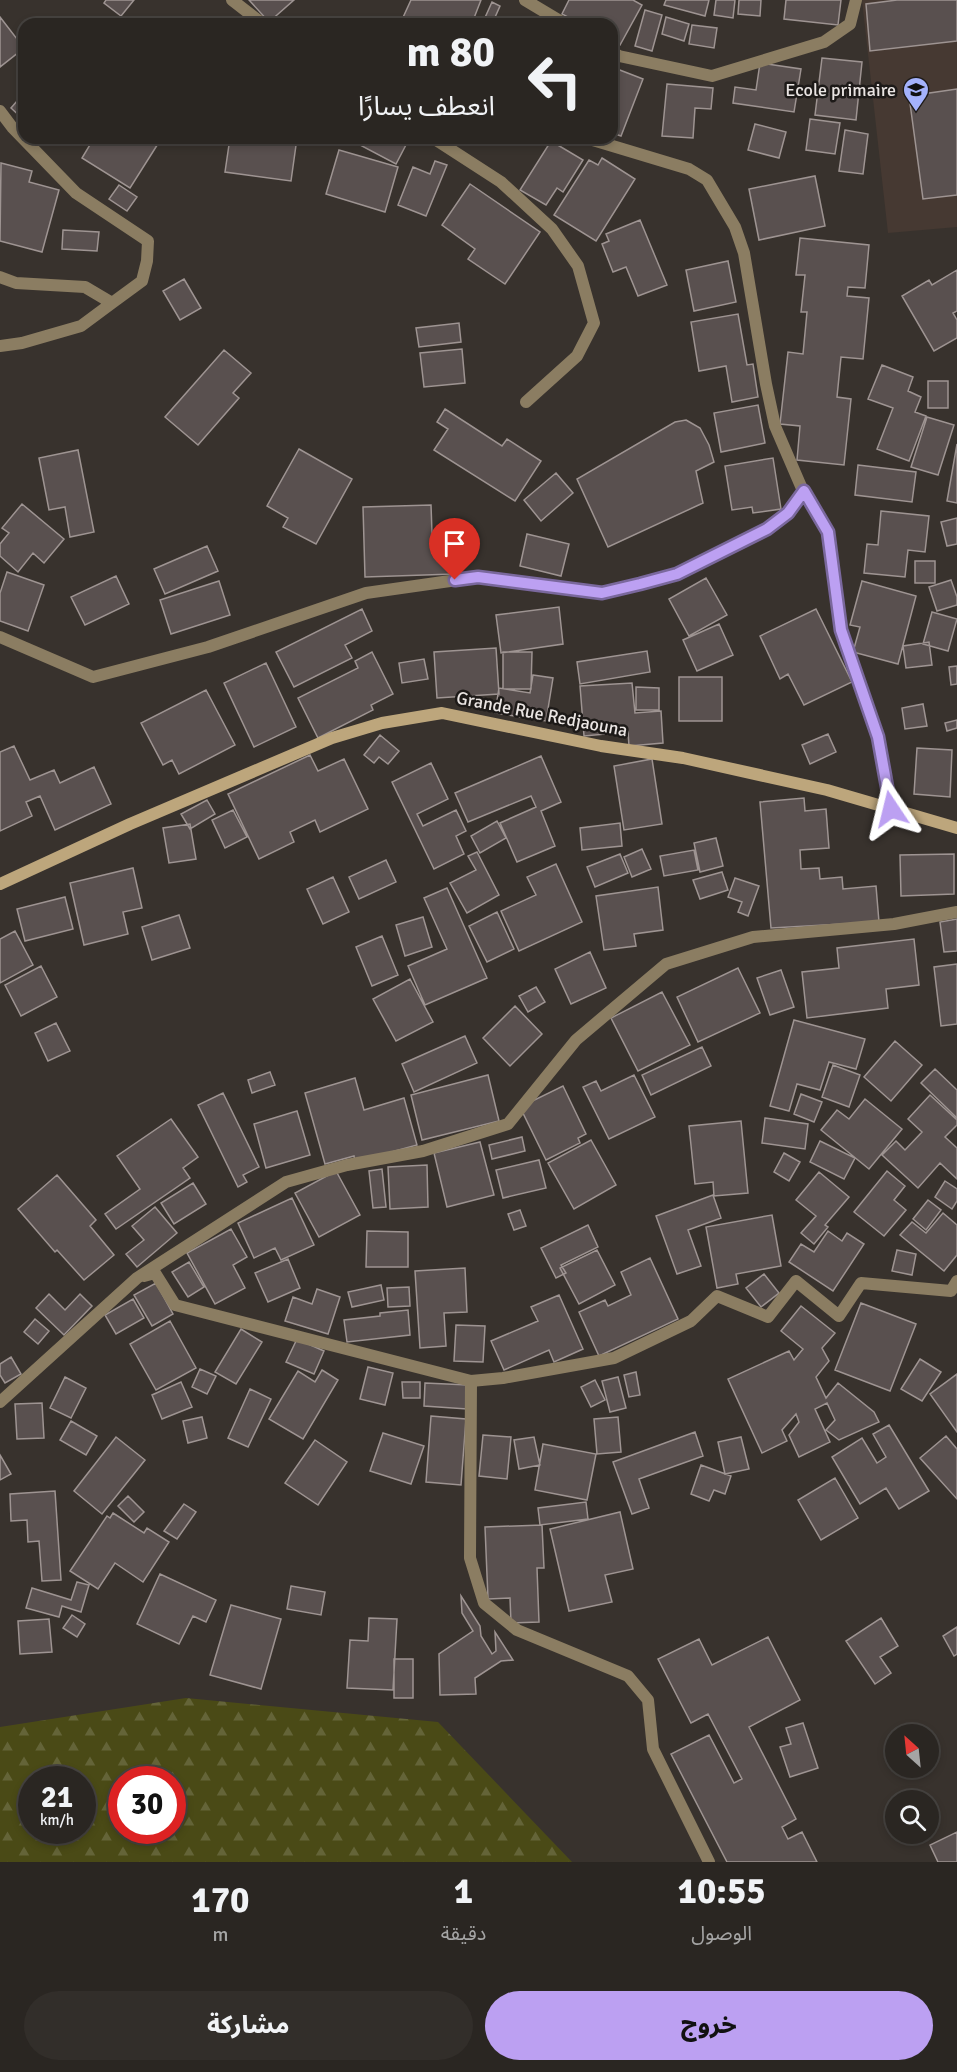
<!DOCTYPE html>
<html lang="ar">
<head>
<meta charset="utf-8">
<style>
  :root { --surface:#2a2622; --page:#322e2a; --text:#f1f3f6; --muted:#a5a5a5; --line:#464340; --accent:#bca0f2 }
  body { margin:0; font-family:Signika,"Noto Sans Arabic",sans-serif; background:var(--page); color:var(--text); direction:rtl; height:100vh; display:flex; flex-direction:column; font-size:22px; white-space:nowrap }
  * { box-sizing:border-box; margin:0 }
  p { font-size:20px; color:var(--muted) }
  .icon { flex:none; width:33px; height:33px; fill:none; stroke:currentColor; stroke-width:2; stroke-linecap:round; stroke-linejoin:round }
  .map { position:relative; height:1862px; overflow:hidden; direction:ltr }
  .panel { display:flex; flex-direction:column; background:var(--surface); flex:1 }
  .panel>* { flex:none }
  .hud { position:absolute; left:18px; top:18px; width:600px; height:126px; border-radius:18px; box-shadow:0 3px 9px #0003,0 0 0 2px var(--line); direction:rtl; background:#2a2622; color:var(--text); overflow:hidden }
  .needle { width:39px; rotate:333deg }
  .controls { position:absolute; left:885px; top:1724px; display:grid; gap:12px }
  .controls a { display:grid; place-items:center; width:54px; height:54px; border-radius:50%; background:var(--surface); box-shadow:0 3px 9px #0003,0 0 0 2px var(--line); font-size:30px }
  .speed { position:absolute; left:18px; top:1766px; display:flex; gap:12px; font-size:30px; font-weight:700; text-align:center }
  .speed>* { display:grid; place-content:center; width:78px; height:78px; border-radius:50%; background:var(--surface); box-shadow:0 3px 9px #0003,0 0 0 2px var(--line); line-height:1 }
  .speed small { font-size:15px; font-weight:400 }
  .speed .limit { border:9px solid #d22; background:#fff; color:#111 }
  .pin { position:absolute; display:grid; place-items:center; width:51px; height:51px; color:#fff; margin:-62px -26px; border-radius:50% 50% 50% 0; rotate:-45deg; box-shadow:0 0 6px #0007 }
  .pin .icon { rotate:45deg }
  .me { position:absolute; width:66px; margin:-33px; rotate:350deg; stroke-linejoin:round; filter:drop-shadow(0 0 4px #0008) }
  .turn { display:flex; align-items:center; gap:21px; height:126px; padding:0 24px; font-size:27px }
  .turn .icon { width:78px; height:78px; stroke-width:2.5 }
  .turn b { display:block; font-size:42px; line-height:51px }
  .eta { display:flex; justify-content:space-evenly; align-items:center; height:102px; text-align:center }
  .eta b { font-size:36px; font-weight:800; line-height:42px }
  .primary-button { display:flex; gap:12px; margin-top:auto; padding:12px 24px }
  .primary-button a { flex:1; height:69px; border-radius:36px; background:var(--accent); color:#111; font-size:24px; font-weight:800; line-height:69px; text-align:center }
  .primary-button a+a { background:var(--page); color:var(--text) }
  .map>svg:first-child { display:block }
  .built { fill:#463932 }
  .forest { fill:url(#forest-firs); fill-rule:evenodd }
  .building { fill:#59504f; stroke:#9e9492; stroke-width:1.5 }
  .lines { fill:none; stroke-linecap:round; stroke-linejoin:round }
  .street { stroke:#8b7d62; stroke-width:12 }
  .secondary { stroke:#bda67c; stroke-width:12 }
  .route-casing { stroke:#7a689d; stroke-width:15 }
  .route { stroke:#bca0f2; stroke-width:10 }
  .labels { text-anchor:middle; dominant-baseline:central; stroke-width:5; stroke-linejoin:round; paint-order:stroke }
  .poi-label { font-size:18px; fill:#eae5e3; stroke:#1d1a18; text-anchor:end }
  .street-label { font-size:18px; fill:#eae5e3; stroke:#1d1a18 }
</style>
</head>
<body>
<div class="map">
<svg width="957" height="1862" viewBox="0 0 957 1862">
  <defs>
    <pattern id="forest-firs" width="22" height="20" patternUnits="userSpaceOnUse" patternTransform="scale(1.5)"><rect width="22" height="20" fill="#4a4a16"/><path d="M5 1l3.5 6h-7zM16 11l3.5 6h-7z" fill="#646438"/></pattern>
  </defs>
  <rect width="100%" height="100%" fill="#38322d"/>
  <path class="built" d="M862 0H957V227L888 233Z"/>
  <path class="forest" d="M186 1698 438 1722 572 1862H0V1727ZM32 1779H82V1830H32ZM122 1779H172V1830H122Z"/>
  <path class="building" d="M106 0H134L121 16 104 3Z
    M249 0H294L269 22Z
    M411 0H481L474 18 483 22 492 2 500 6 492 24H400Z
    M569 0H633L642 5 620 45 612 41V24H581L562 14Z
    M666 0H709L705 16 664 5Z
    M716 0H735L733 18 714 15Z
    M739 0H761L760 16 738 14Z
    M786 0H841L838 25 784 19Z
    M897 0H957V41L870 51 866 4Z
    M645 10 662 15 652 51 635 46Z
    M0 17 24 48 0 67Z
    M666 17 689 24 684 41 662 34Z
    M692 25 717 28 714 48 689 44Z
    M822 58 862 62 856 120 815 115Z
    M760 63 801 69 794 112 733 103 735 87 756 90Z
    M612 67 643 79 621 136 612 133Z
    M667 84 713 88 711 109 695 108 693 138 662 136Z
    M957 89V195L923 199 909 96Z
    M24 93V120L11 108Z
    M810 119 840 123 835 154 806 150Z
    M755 124 786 132 779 158 748 150Z
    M845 130 868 134 863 174 839 171Z
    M94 138H160L161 139 130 188 82 158Z
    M230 138H297L291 181 225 172Z
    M364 138H403L408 141 396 164 360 145Z
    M551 141 583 160 563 192 557 188 546 205 520 190Z
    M339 150 398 167 385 212 326 194Z
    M602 158 635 179 596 241 554 215 589 160 598 165Z
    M435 161 447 165 426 216 398 205 413 167 430 174Z
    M1 163 32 171 29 182 59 190 42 252 0 241Z
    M815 176 825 226 759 240 749 189Z
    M470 184 540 232 505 284 468 259 475 249 442 225Z
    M119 185 137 197 127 211 109 199Z
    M640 220 667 285 638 296 626 267 613 272 602 244 609 241 606 234Z
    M63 230 99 232 97 251 62 249Z
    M800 238 869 245 865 288 848 287 847 296 869 298 863 359 841 357 837 397 851 399 844 465 797 460 800 426 780 424 788 352 803 354 807 312H801L805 275H796Z
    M728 261 736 302 694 311 686 270Z
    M957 270V311L953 313 957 320V338L934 351 902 296 929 280 932 285Z
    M184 279 201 308 180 320 163 291Z
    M738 314 747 365 753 364 758 397 732 402 726 366 699 371 691 322Z
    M459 323 461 342 419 347 416 328Z
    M462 349 465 383 424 387 420 353Z
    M224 350 251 373 233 393 239 398 198 445 165 417Z
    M882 365 913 377 908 391 921 397 915 412 926 416 909 461 877 449 893 408 868 399Z
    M928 381H948V408H928Z
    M758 405 765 443 721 452 714 413Z
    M445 409 502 446 507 439 541 461 515 501 434 450 448 429 437 422Z
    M927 417 954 425 938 475 911 467Z
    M686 420 700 428 709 445 714 462 696 471 703 503 608 547 577 479 675 422Z
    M957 444V503L947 501Z
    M299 449 352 479 316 544 283 527 288 518 267 506Z
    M78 450 94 532 70 537 65 507 49 510 39 458Z
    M773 458 781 509 753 513 752 507 732 510 725 466Z
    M858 465 916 472 912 502 855 495Z
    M556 473 573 493 541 521 524 500Z
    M22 504 64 539 44 563 33 553 18 572 0 556V544L9 533 2 528Z
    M431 505 432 533H452L454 574 365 577 363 507Z
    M881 511 929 516 925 552 908 550 905 577 864 573 867 544 878 545Z
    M957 518V544L947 546 941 522Z
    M527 534 569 544 561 576 520 566Z
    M207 546 218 571 165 594 154 569Z
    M915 561H935V583H915Z
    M7 572 44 585 28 631 0 621V593Z
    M116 576 129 604 85 625 71 597Z
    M706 578 727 615 689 636 669 599Z
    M951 580 957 597V605L937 611 929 587Z
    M219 581 230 615 171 634 160 600Z
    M862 581 916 596 898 664 853 652 860 627 850 625Z
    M559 607 563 644 501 653 496 615Z
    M362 609 372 631 345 645 352 658 294 687 276 652Z
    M816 609 852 682 804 705 788 674 780 679 760 636Z
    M932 612 957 619 948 651 923 644Z
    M719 624 733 655 697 671 683 640Z
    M929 642 932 665 906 668 903 646Z
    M496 648 499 694 437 698 434 652Z
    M647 651 650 672 580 684 577 662Z
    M372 652 393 694 371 705 373 710 318 738 298 698 358 668 355 661Z
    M503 652H532L531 689H503Z
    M424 659 428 679 402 683 399 663Z
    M266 663 296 727 254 747 224 683Z
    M957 666V684L951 685 949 667Z
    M533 675 553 678 546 721 495 713 499 688 530 693Z
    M679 677H722V721H679Z
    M632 683 635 713 661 711 663 743 629 746 628 732 584 736 580 686Z
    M636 687 659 688V710H636Z
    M206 690 235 745 179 774 172 760 163 765 141 723Z
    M923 704 927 726 905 729 902 708Z
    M957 720V728L947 731 945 723Z
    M828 734 836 752 810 764 802 745Z
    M380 735 399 751 388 764 379 757 374 763 364 755Z
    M14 746 30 780 54 770 60 783 94 767 111 804 55 830 40 796 26 802 32 816 0 831V752Z
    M917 748 952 750 950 797 914 794Z
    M310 755 318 771 344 759 368 809 320 832 315 820 290 832 294 842 259 859 228 794Z
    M541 756 561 802 541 811 555 846 517 862 500 823 536 807 531 796 468 822 455 793Z
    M652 759 662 824 624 830 614 766Z
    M431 763 448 799 417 814 423 826 456 810 466 831 456 836 464 854 434 869 392 782Z
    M804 798 805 811 826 809 829 848 800 850 801 869 819 868 820 879 842 877 843 889 876 886 879 922 771 928 760 802Z
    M207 800 215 814 190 829 181 814Z
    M233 810 247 837 225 848 212 820Z
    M497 821 506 838 480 853 471 836Z
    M620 823 622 846 582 850 580 828Z
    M190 824 196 859 169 863 163 828Z
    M716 838 723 866 700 872 694 843Z
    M642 849 651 869 632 877 624 857Z
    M694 850 698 870 664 876 660 856Z
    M477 852 499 895 467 913 450 883 476 870 468 856Z
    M620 854 628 873 595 887 587 867Z
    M954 854V894L901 896 900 855Z
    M386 860 396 882 359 899 349 877Z
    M556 864 582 922 519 951 501 911 536 895 527 877Z
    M133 868 142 908 123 912 128 934 84 945 70 883Z
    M722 872 728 890 700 899 693 880Z
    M333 877 349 912 323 924 307 889Z
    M735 878 759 886 748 916 738 912 742 902 728 897Z
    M658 887 663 930 634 934 636 946 604 950 596 896Z
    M447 888 487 978 425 1005 408 966 447 949 424 898Z
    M65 897 73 929 25 941 17 909Z
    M497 912 514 949 487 962 469 926Z
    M179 915 190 948 152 960 142 927Z
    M423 917 432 947 405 956 396 925Z
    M957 919V951L944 952 940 922Z
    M15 931 33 965 0 983V939Z
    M382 936 398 975 372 986 356 947Z
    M914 939 919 985 886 989 888 1008 807 1018 802 972 839 968 837 948Z
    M590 952 606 988 571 1004 555 969Z
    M957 964V1024L941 1026 934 967Z
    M41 966 57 997 21 1016 5 985Z
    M738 968 760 1013 698 1042 677 997Z
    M781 970 794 1007 770 1015 757 978Z
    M410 979 433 1022 396 1041 373 999Z
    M536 987 545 1002 528 1012 519 996Z
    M662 992 690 1045 638 1071 611 1018Z
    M515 1006 542 1034 510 1066 483 1038Z
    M794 1020 865 1039 856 1069 829 1062 820 1090 797 1084 789 1111 770 1106Z
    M56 1023 70 1051 48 1061 35 1033Z
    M465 1036 477 1063 414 1092 402 1064Z
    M895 1041 922 1065 891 1101 864 1077Z
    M702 1047 711 1066 651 1095 642 1075Z
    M833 1065 860 1075 849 1107 822 1097Z
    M935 1069 957 1090V1118L921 1083Z
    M270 1072 275 1085 252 1093 248 1080Z
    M488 1075 499 1121 422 1140 411 1095Z
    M634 1075 655 1117 609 1139 583 1087 596 1081 601 1091Z
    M355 1078 364 1110 404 1098 417 1145 355 1162 354 1156 325 1164 305 1093Z
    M563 1086 586 1134 578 1138 580 1143 546 1160 520 1107Z
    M223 1093 259 1167 243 1175 247 1182 238 1187 198 1105Z
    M801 1094 822 1102 814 1122 794 1114Z
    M930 1095 957 1120V1125L945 1137 957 1148V1179L940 1163 918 1188 882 1155 896 1141 905 1150 922 1132 908 1119Z
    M865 1099 902 1129 869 1169 821 1130 837 1110 849 1119Z
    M297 1111 310 1155 266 1168 254 1124Z
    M765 1118 808 1124 805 1149 762 1143Z
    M171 1119 198 1157 183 1168 190 1178 116 1229 105 1214 140 1189 117 1156Z
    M741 1121 748 1193 714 1196 713 1182 695 1184 689 1126Z
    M522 1137 525 1151 492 1159 489 1145Z
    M591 1140 616 1185 574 1209 548 1163Z
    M820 1141 855 1158 844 1179 810 1162Z
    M480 1142 494 1195 447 1207 434 1153Z
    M784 1153 800 1162 789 1181 774 1172Z
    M539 1160 546 1188 503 1198 496 1170Z
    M427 1165 428 1207 390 1209 388 1167Z
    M382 1169 386 1207 373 1208 369 1171Z
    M336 1171 360 1215 319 1237 295 1193Z
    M887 1171 905 1186 894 1200 906 1210 884 1236 854 1212Z
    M819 1172 849 1197 825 1225 828 1227 814 1244 801 1233 816 1216 796 1200Z
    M57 1175 96 1220 90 1226 114 1255 84 1280 57 1250 55 1252 18 1209Z
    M945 1181 957 1189V1201L952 1209 935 1197Z
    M193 1183 206 1204 174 1224 161 1203Z
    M713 1195 721 1218 688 1230 701 1266 677 1274 656 1216Z
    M292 1198 314 1245 281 1260 275 1248 254 1258 238 1223Z
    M928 1200 941 1210 926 1230 913 1219Z
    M155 1207 177 1233 137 1267 126 1254 144 1240 132 1226Z
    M520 1210 526 1226 514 1230 508 1214Z
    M943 1213 957 1225V1255L944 1271 900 1235 912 1222 926 1233Z
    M772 1215 781 1266 736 1274 738 1284 717 1288 706 1227Z
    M588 1225 598 1247 561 1265 566 1273 556 1278 541 1248Z
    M231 1229 247 1257 233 1265 245 1288 215 1304 187 1253Z
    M367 1231 408 1232V1267H366Z
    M828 1231 842 1241 847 1233 864 1244 833 1291 789 1262 801 1244 814 1252Z
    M597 1250 615 1285 579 1304 560 1268Z
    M897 1250 916 1254 912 1275 892 1271Z
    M650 1258 678 1319 599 1356 579 1312 605 1300 608 1306 631 1295 621 1272Z
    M288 1259 300 1288 268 1302 255 1273Z
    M189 1262 204 1287 188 1297 172 1272Z
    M465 1268 467 1312 444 1313 446 1346 420 1348 415 1271Z
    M764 1274 779 1293 761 1307 746 1288Z
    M156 1283 173 1314 152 1326 134 1295Z
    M381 1285 384 1300 352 1307 348 1292Z
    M409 1287 410 1306 388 1307 387 1288Z
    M317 1289 340 1297 328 1334 285 1321 293 1297 312 1304Z
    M49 1294 65 1310 80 1294 92 1306 64 1335 36 1308Z
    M559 1295 583 1349 554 1362 549 1350 504 1370 491 1341 538 1321 531 1307Z
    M133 1299 144 1318 116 1334 105 1315Z
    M861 1303 916 1324 890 1391 835 1370Z
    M801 1306 835 1333 822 1348 829 1361 816 1377 826 1398 838 1383 874 1412 879 1422 839 1440 826 1430 835 1420 827 1403 815 1409 830 1442 799 1457 789 1435 799 1422 796 1414 782 1430 787 1441 762 1453 728 1379 789 1351 794 1360 803 1349 781 1331Z
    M408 1310 410 1335 347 1342 344 1320 380 1316V1313Z
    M35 1319 49 1331 38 1344 24 1332Z
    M170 1321 196 1368 156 1390 130 1344Z
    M456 1325 485 1326 483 1362 454 1361Z
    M241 1329 262 1342 236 1384 215 1372Z
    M297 1339 324 1351 314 1374 286 1362Z
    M11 1357 21 1374 5 1383 0 1375V1364Z
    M920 1359 941 1372 922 1401 901 1389Z
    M368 1367 393 1373 385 1405 360 1399Z
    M200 1369 216 1376 207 1394 192 1387Z
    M322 1370 338 1380 303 1439 269 1419 298 1371 315 1382Z
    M636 1372 640 1395 629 1397 624 1375Z
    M957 1374V1432L930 1394Z
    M65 1377 86 1388 71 1418 50 1408Z
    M618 1377 626 1408 610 1412 602 1381Z
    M595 1380 605 1400 591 1407 581 1387Z
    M181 1382 192 1407 162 1419 152 1395Z
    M402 1382H420V1398H403Z
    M425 1383 468 1385 467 1409 424 1406Z
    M250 1389 271 1399 248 1447 228 1438Z
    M42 1403 44 1438 17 1439 15 1404Z
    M431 1416 466 1419 461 1485 426 1482Z
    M202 1417 207 1438 188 1443 183 1421Z
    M618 1417 621 1452 597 1454 594 1419Z
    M71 1421 97 1436 86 1455 60 1440Z
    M889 1425 929 1491 899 1509 886 1488 860 1504 832 1457 862 1438 877 1463 886 1457 873 1434Z
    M695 1432 703 1456 639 1479 649 1508 632 1514 613 1462Z
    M383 1433 424 1446 411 1484 370 1471Z
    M483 1435 511 1437 507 1479 479 1476Z
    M946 1436 957 1449V1499L920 1458Z
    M116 1437 145 1460 102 1514 74 1491Z
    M534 1437 540 1465 519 1469 514 1440Z
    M741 1437 749 1469 725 1474 718 1442Z
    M315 1440 347 1462 318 1505 285 1483Z
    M543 1444 596 1454 587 1500 535 1490Z
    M0 1455 11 1474 0 1480Z
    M701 1465 731 1476 725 1494 714 1490 709 1501 691 1494Z
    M835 1478 858 1518 821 1540 798 1500Z
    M55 1491 61 1580 42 1581 39 1541 28 1542 27 1520 11 1521 10 1494Z
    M128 1496 144 1512 134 1522 118 1506Z
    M586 1502 588 1519 540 1525 538 1508Z
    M184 1504 196 1512 177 1539 164 1531Z
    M620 1512 633 1569 605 1575 612 1602 569 1611 550 1529Z
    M113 1513 144 1533 147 1528 169 1542 143 1582 115 1563 98 1589 70 1571 107 1516 110 1518Z
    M542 1525 544 1568H537L539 1622 511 1623 510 1598 488 1599 485 1527Z
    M160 1574 216 1600 206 1622 193 1616 179 1644 137 1624Z
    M77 1582 89 1585 81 1612 62 1606 59 1617 26 1608 32 1588 71 1600Z
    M291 1586 325 1592 321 1615 287 1609Z
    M461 1596 480 1626 481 1636 492 1654 496 1651 495 1632 513 1660 501 1661 475 1678 476 1694 440 1695 439 1654 473 1631 462 1613Z
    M231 1605 281 1619 261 1689 210 1675Z
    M72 1615 85 1624 77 1637 63 1628Z
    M369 1618 397 1619 393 1690 347 1688 350 1640 368 1641Z
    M881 1618 898 1646 880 1657 891 1673 875 1684 846 1641Z
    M49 1619 52 1652 20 1654 18 1621Z
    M957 1627V1654L954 1656 943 1636Z
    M768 1637 800 1700 749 1727 796 1819 782 1827 788 1839 802 1832 817 1862H727L671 1754 709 1735 734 1783 742 1779 708 1714 691 1723 658 1659 699 1639 712 1665Z
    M394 1659H413V1698H394Z
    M803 1723 818 1768 790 1777 780 1747 791 1744 786 1728Z
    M957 1832V1862H938L930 1845Z"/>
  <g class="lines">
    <path class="street" d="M232 0 263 24
      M525 0 565 24
      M612 52 619 56 712 76 824 42 850 24 856 0
      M0 111 12 127 76 193 148 241 147 261 142 281 112 303
      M433 138 501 182 552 229 578 266 594 323 577 356 526 402
      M586 138 689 169 707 180 735 227 744 253 766 384 775 426 803 491 828 532 841 630 878 737 891 809
      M0 277 16 283 85 287 112 303 81 326 22 343 0 346
      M0 637 93 677 208 647 366 593 478 577 602 593 677 574 767 529 788 513 803 491
      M144 1276 155 1273 175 1305 471 1381 503 1378 614 1358 691 1321 717 1296 768 1317 796 1281 839 1316 861 1283 951 1291 957 1281
      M471 1381 470 1558 484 1603 517 1630 628 1676 648 1700 653 1749 709 1862
      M0 1402 137 1278 286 1182 347 1165 423 1151 508 1124 576 1040 666 964 753 937 894 924 957 912"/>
    <path class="secondary" d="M0 884 130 824 332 738 382 723 442 713 601 746 683 758 827 790 957 828"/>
  </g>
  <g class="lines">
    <defs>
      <path id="route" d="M455 580 478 577 602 593 640 584 677 574 767 529 788 513 804 491 828 532 841 630 878 737 891 809"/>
    </defs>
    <use href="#route" class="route-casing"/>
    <use href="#route" class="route"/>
  </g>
  <defs>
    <symbol id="school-pin" viewBox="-11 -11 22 30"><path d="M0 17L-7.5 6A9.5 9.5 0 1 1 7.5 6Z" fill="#a4b2fc" stroke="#1d1a18"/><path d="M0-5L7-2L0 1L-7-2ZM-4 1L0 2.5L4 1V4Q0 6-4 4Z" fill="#111"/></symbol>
  </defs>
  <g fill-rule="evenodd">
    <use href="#school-pin" x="901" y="75" width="30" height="40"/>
  </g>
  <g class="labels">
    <g class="poi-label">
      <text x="896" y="90">Ecole primaire</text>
    </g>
    <g class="street-label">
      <text transform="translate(542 714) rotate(11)">Grande Rue Redjaouna</text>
    </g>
  </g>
</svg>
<div class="controls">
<a><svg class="needle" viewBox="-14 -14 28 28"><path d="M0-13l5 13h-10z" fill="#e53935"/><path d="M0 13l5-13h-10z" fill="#a5a5a5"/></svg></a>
<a><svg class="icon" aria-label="search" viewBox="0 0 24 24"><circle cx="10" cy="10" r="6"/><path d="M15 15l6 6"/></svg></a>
</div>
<div class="speed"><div>21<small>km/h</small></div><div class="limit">30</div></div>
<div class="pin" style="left:455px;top:580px;background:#d93025"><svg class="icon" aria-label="arrive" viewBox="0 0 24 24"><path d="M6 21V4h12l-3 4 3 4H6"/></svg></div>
<svg class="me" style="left:891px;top:809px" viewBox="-20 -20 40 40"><path d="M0-17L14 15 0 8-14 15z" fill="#bca0f2" stroke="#fff" stroke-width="4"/></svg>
<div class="hud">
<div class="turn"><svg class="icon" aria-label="left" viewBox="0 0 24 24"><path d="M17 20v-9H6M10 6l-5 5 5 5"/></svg><div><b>80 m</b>انعطف يسارًا</div></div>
</div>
</div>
<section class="panel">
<div class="eta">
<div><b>10:55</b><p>الوصول</p></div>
<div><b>1</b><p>دقيقة</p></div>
<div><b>170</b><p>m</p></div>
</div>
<div class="primary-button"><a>خروج</a><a>مشاركة</a></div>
</section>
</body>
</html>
